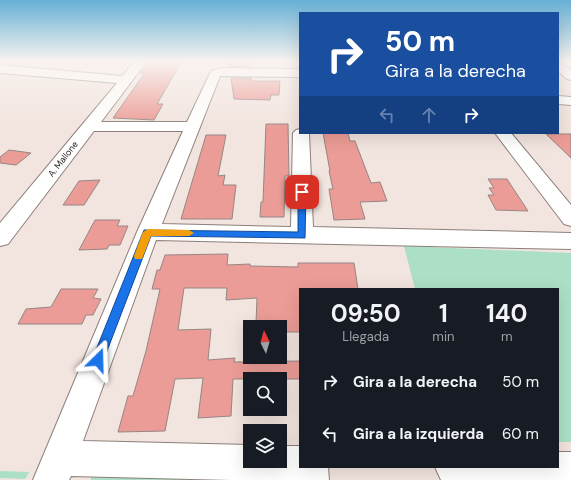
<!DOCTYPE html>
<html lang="es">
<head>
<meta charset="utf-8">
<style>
  :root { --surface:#171b24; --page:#20242c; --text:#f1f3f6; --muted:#9ea1a6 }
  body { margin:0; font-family:"DM Sans",sans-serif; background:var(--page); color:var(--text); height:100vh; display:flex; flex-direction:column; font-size:15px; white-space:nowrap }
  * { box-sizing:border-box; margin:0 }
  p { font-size:13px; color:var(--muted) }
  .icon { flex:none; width:22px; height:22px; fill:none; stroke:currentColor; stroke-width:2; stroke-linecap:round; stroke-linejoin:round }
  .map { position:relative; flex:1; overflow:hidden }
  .side { position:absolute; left:299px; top:288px; width:260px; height:180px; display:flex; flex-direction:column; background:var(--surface); border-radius:0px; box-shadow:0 4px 16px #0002 }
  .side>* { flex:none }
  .top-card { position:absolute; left:299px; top:12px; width:260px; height:122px; border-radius:0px; box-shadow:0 4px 16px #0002; background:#1a4fa0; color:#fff; overflow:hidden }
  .needle { width:26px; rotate:355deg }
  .fabs { position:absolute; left:243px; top:320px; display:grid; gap:8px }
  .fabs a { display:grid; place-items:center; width:44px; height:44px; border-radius:0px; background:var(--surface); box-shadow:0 4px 16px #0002; font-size:20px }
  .pin { position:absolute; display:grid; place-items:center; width:34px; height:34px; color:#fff; margin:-17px; border-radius:8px; box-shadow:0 2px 6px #0006 }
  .me { position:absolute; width:44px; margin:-22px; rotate:22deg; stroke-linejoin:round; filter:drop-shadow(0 0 3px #0008) }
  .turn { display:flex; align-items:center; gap:14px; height:84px; padding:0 20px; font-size:18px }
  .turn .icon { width:52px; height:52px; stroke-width:2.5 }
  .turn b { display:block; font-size:28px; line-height:34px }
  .lanes { display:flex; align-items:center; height:38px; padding:0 20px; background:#0003; justify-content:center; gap:20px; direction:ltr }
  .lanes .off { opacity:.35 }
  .eta { display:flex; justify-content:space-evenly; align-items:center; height:68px; text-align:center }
  .eta b { font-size:24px; font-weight:700; line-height:28px }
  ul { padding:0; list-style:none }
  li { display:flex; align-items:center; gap:12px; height:52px; padding:0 20px }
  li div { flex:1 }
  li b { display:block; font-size:15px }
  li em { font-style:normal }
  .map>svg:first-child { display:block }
  .green { fill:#ace0c6 }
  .building { fill:#ec9c96; stroke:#958685 }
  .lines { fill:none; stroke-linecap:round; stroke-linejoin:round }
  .minor-casing { stroke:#8c7f79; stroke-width:2 }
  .minor { fill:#fff; fill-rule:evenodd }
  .route { fill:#1a73e8; stroke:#114b97 }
  .slow { fill:#f59e0b }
  .labels { text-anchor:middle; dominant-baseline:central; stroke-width:3.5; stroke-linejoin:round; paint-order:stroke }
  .far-street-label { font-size:9px; fill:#1f1a18; stroke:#fff }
</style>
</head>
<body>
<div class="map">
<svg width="571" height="480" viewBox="0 0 571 480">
  <rect width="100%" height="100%" fill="#f2e4de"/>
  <path class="green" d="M404 246 571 253V442H558V289H415Z
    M0 471 29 472V473L25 479 0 478Z
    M91 475 287 480H91Z"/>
  <path class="building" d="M152 61H182L157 104H163L154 120 113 118 144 74 140 73Z
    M229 61H248L249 67H230Z
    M231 78H251L252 81H280L279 95H271L270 100 234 99Z
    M266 124H288L289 176H285L284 217H260L261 202H263Z
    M323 133H348L350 141H355L371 183 380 182 387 201 360 202 365 219 334 220 329 189H333L329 171H330Z
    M546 134H571V158Z
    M206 135H226L218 176 225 175 223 185H236L232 219H181Z
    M9 150 31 153 16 165 0 163V157Z
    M488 179H507L528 211 496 210 488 195H494L489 188H494Z
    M100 180 84 205H63L79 181Z
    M95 220H120L117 226H128L120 245H109L107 249 79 250Z
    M228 254 227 265 250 264V266L298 267V263H354L358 289H300V332H285V322L256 323 257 298 226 300 227 288H184L178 330 211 329 208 360 235 358 234 362 300 361V379H233L231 416 198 418 203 378 175 379 165 431 118 432 128 396H133L146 351 160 289H152L157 270H160L165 255Z
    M61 289H98L93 298 101 299 93 315H86L82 324H18L26 309 51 307Z"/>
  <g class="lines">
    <defs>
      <path id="minor" d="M135 61H147L101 122H187L211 71 221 68 300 69V77L220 76 162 224 291 227 293 133 296 130 300 129V133H309L313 227 571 233V249L156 240 83 441 250 445V461H280V446H300V467H328L329 480H231L71 476 69 480H33L137 232 183 131H94L8 244 0 246V223L117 83 0 73V65L122 76Z
        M558 62 571 70V80L567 79 558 71Z
        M558 96 571 97V105L558 104Z
        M495 133H511L571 205V226L564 224Z
        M558 452H571V480H441L435 467H558Z"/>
    </defs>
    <use href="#minor" class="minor-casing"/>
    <use href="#minor" class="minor"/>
  </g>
  <linearGradient id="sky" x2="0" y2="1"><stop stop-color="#66b0d5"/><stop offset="0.48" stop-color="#f9f3f0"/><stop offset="1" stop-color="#f9f3f0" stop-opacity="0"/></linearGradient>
  <rect width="571" height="128" fill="url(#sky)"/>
  <path class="route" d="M302 189 306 192 305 238 151 236 102 364 98 366 93 364 92 360 144 230 298 232V192Z"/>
  <path class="slow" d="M148 229 189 230 194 233 189 236H151L142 259H135L134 256 143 232Z"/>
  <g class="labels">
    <g class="far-street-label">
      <text transform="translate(63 159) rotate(-52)">A. Mallone</text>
    </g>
  </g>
</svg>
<div class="fabs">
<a><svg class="needle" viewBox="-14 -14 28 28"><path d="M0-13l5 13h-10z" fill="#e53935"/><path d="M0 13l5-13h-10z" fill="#9ea1a6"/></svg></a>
<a><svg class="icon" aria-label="search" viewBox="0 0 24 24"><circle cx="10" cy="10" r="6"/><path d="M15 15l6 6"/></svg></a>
<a><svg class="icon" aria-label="layers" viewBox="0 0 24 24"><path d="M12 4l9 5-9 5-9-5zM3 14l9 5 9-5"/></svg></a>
</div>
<div class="pin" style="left:302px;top:192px;background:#d93025"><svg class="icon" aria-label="arrive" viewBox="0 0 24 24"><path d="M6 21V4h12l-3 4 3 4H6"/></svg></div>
<svg class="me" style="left:98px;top:360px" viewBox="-20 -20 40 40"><path d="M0-17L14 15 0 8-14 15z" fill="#1a73e8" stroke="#fff" stroke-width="4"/></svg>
<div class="top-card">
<div class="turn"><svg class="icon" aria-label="right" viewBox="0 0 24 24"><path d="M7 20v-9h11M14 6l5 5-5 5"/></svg><div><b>50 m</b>Gira a la derecha</div></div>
<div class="lanes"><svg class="icon off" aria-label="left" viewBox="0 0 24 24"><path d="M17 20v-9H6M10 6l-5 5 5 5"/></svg><svg class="icon off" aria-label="ahead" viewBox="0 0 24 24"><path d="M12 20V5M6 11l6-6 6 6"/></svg><svg class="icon" aria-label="right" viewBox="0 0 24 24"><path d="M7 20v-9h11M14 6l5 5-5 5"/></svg></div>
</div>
<section class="side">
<div class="eta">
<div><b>09:50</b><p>Llegada</p></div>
<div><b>1</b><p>min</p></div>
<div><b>140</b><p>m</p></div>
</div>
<ul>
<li><svg class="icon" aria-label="right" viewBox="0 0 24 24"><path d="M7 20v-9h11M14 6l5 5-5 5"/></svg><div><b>Gira a la derecha</b></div><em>50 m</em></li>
<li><svg class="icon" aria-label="left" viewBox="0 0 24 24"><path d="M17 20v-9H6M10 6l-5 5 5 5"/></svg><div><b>Gira a la izquierda</b></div><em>60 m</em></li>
</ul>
</section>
</div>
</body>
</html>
